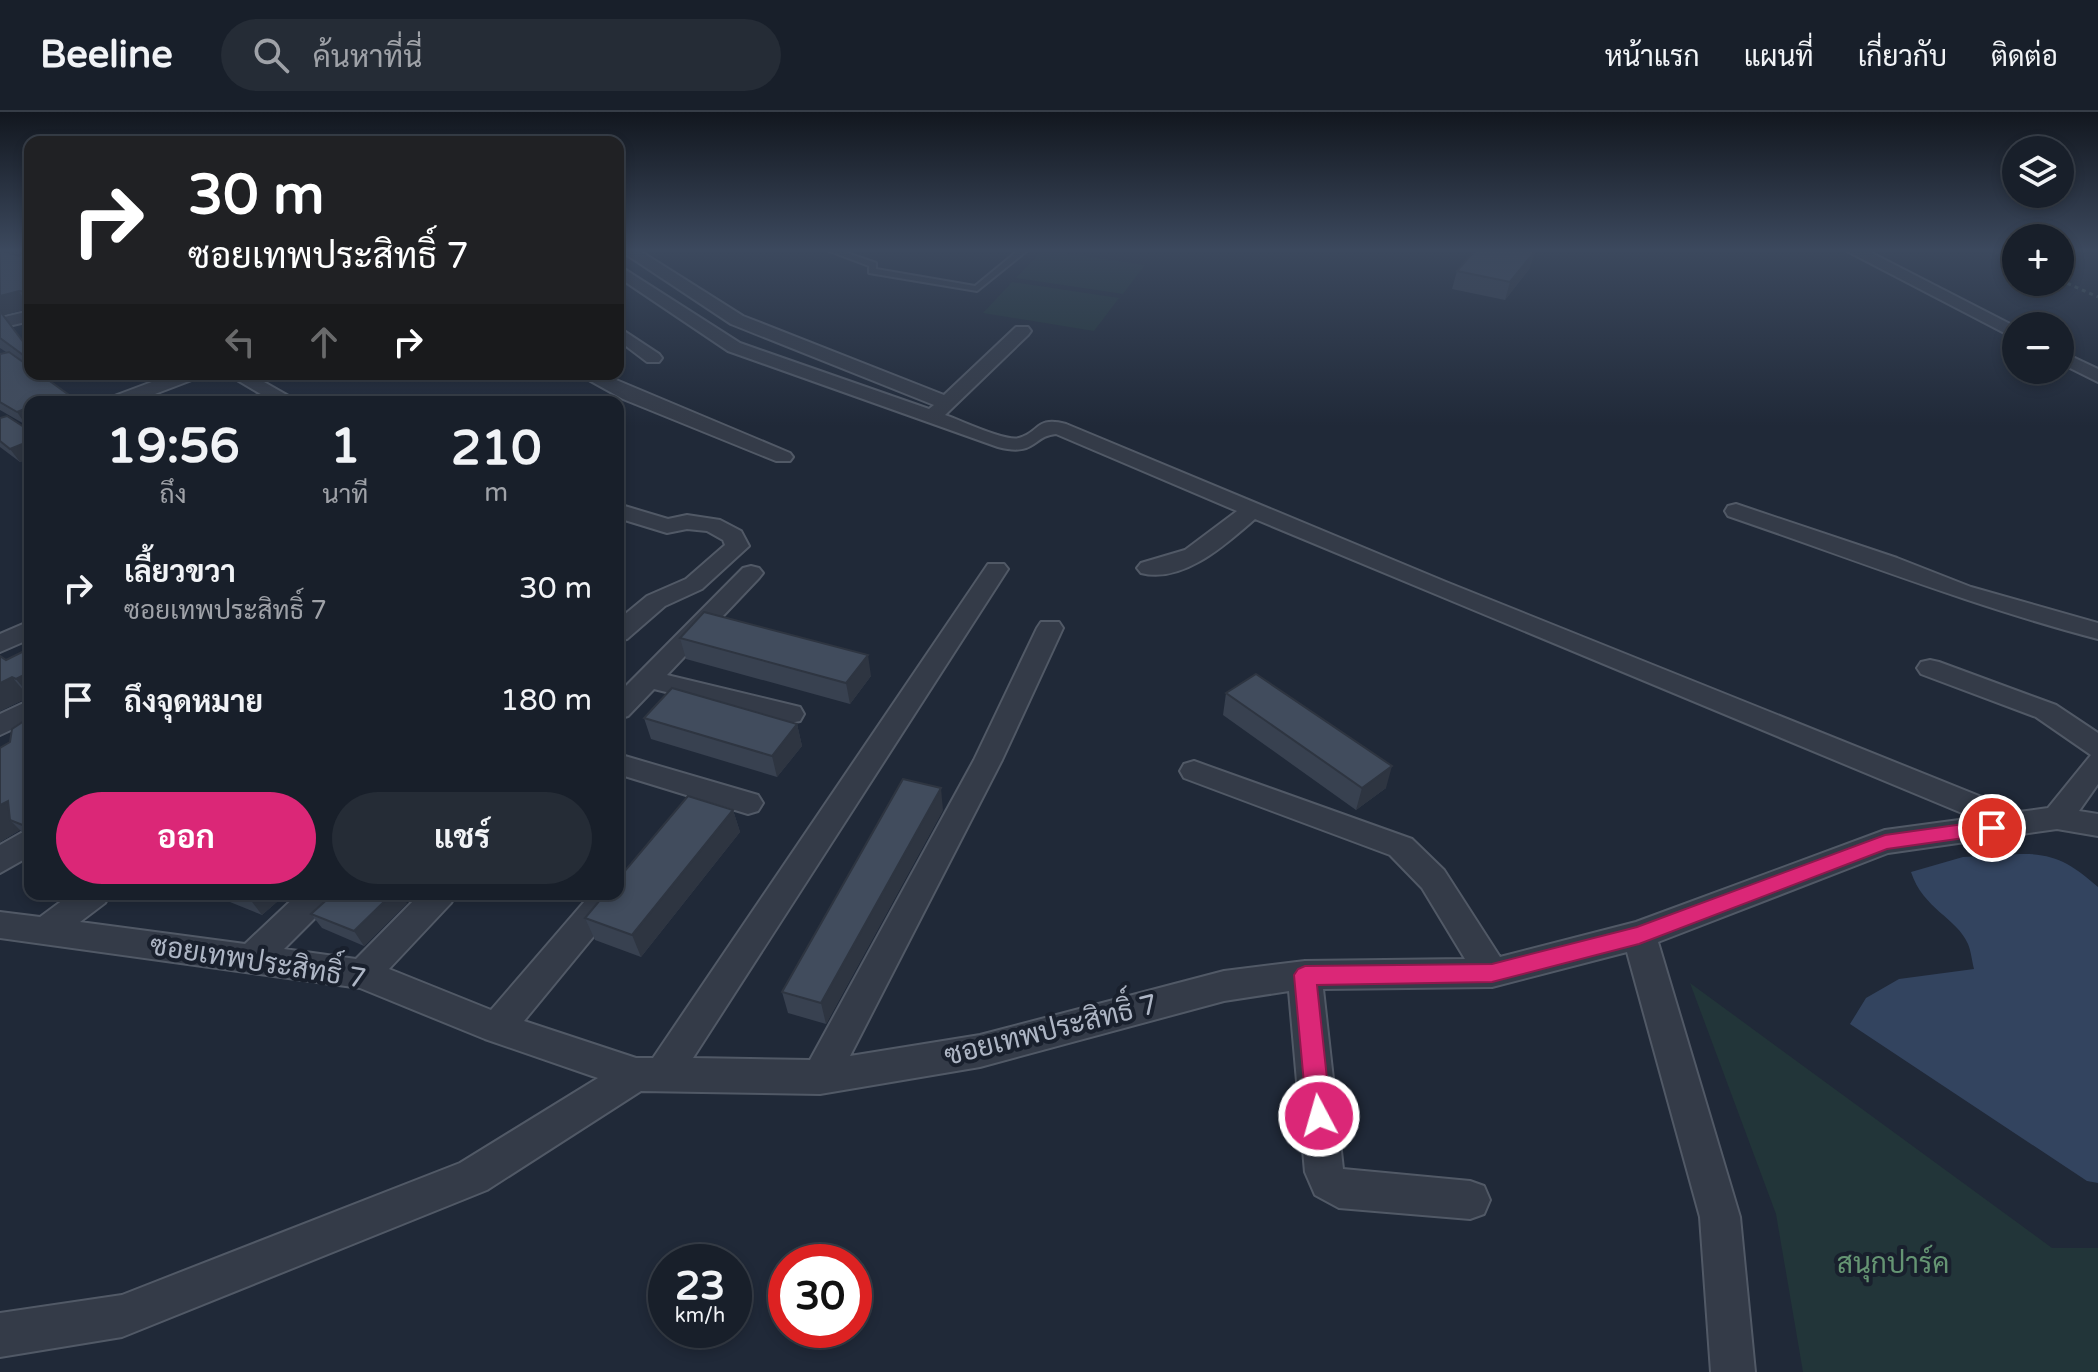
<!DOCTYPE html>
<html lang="th">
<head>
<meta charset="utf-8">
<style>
  :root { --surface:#181f2a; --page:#252c36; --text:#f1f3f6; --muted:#9fa2a8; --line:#363d47; --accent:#db2777 }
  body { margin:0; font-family:"Varela Round",Sarabun,sans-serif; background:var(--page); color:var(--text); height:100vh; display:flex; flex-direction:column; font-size:30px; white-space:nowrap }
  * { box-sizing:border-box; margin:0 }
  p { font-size:26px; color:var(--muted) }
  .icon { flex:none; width:44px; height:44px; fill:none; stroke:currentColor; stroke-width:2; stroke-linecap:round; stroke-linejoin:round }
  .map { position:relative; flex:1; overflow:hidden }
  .panel { position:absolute; left:24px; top:284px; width:600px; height:504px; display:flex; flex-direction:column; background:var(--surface); border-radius:16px; box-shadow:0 4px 12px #0003,0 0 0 2px var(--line) }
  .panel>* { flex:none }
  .hud { position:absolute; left:24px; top:24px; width:600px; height:244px; border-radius:16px; box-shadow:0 4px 12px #0003,0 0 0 2px var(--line); background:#202124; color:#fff; overflow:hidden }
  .tools { position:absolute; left:2002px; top:24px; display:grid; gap:16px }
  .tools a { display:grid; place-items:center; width:72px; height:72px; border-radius:50%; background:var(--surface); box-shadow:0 4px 12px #0003,0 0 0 2px var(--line); font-size:40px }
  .speed { position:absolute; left:648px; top:1132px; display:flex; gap:16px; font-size:40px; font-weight:700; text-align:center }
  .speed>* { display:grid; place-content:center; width:104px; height:104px; border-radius:50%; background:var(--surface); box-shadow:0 4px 12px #0003,0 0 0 2px var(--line); line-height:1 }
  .speed small { font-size:20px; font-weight:400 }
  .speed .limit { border:12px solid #d22; background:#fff; color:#111 }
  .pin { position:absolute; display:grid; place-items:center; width:68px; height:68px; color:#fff; margin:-34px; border:4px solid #fff; border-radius:50%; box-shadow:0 2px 8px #0007 }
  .me { position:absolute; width:88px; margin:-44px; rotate:354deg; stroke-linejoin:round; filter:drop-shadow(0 0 6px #0008) }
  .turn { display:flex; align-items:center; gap:28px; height:168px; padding:0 32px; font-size:36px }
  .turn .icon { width:104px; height:104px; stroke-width:2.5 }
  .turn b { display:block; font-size:56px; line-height:68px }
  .lanes { display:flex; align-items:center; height:76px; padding:0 32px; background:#0003; justify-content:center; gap:40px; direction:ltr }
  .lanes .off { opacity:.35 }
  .eta { display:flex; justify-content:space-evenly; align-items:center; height:136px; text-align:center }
  .eta b { font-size:48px; font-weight:700; line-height:56px }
  .primary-button { display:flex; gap:16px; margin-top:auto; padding:16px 32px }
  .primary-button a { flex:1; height:92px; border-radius:48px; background:var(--accent); color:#fff; font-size:32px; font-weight:700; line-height:92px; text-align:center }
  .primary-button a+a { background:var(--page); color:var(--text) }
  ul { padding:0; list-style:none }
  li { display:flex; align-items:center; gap:24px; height:112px; padding:0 32px }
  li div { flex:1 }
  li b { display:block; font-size:30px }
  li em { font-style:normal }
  header { display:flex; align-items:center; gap:48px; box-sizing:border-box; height:112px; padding:0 40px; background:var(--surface); border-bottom:2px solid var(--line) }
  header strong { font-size:38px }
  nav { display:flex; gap:44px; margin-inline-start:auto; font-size:28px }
  .search { width:560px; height:72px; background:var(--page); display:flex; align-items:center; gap:20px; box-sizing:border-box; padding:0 28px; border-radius:44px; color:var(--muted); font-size:30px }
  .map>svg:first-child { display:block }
  .green { fill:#223539 }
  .water { fill:#33445f }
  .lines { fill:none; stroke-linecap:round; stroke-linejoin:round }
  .service-casing { stroke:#515966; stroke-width:4 }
  .minor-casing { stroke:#515966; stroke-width:4 }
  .path { stroke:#405256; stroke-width:3; stroke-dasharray:4 4; stroke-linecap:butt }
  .service { fill:#343b48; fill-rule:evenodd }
  .minor { fill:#343b48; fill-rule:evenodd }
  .wall { fill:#384150 }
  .shaded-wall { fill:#2e3541 }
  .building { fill:#414c5d; stroke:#2e3541; stroke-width:2 }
  .route { fill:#db2777; stroke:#8e194d; stroke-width:2 }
  .labels { text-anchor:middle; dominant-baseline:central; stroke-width:8; stroke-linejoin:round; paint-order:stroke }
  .near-street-label { font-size:28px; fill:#aeb6c5; stroke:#19202d }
  .near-park-label { font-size:28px; fill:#659573; stroke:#19202d }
</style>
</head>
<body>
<header>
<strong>Beeline</strong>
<div class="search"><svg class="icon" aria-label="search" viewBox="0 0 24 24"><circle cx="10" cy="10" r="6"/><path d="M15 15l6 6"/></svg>ค้นหาที่นี่</div>
<nav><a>หน้าแรก</a><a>แผนที่</a><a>เกี่ยวกับ</a><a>ติดต่อ</a></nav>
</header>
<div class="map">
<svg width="2098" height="1260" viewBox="0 0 2098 1260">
  <rect width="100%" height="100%" fill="#202938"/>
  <path class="green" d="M1043 138 1145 153 1123 182 1016 166Z
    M1012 170 1119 186 1094 219 983 201Z
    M1690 871 2052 1136H2098V1260H1803L1776 1102Z"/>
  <path class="water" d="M2020 742C2055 741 2073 753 2098 775V1071L2087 1069 1850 912 1866 886 1899 867 1974 857C1972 849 1971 839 1968 832 1957 806 1923 797 1911 760L1963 745Z"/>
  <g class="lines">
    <defs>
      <path id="service" d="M824 137H836L876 151V157L975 174 1020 137H1029L977 179 869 161V154Z"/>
      <path id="minor" d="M618 137H637L743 204 944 283 1016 215H1028L1031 219 1028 223 945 303C960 308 1006 330 1019 326 1040 320 1036 304 1066 312L1446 470 2019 700 2048 696 2091 643 2036 605 1921 562 1917 556 1921 550 1930 548 1939 550 2056 593 2098 621V672L2079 699 2098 702V724L2057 717 1888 741 1658 830 1740 1105 1755 1260H1711L1700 1105 1627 840 1492 875 1323 877 1343 1057 1470 1069 1484 1074 1490 1088 1484 1102 1470 1107 1339 1096 1315 1083 1305 1060 1289 879 1224 889 980 955 820 982 641 979 487 1078 122 1225 0 1245V1201L122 1183 460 1051 598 966 485 927 360 876 0 826V800L40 805 71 782H110L105 791 80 810 245 832 298 782H335L330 791 284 837 356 847 420 782H456L451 791 389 857 491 898 591 782H618V772L626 782 621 791 524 909 636 946H653L988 452H1004L1008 457 693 946 810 948 974 648 1037 516 1041 510H1059L1063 516 1002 648 850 944 980 923 1224 859 1305 849 1465 847 1422 776 1390 743 1184 666 1180 659 1184 652 1194 649 1412 727 1444 758 1500 845 1636 810 1885 718 1974 706 1255 407C1226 432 1183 472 1141 461L1137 456 1141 451 1185 438 1237 399 1056 322C1032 324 1036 345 998 335L728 239 618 165V153L740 231 929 297 934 293 731 212Z
        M1843 137H1864L2016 215V227Z
        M30 199V209L0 216V206Z
        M618 215 659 242 662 246 659 250H647L618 228Z
        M2060 239 2098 257V270L2060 251Z
        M173 262H199L197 266 134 290H106L109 286Z
        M227 262H250L299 290H274Z
        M578 262H602L790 341 793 345 790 349H776L623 287Z
        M618 392 668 407 687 403 720 408 741 419 749 434 702 477 665 494 627 527 618 529V508L647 484 686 467 725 433 723 428 707 419 687 417 667 421 618 406Z
        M1736 392 1897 446 1971 475 2098 511V527C1972 494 1851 446 1728 404L1725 399 1728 394Z
        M751 454 759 456 763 461 759 466 667 563 800 595 804 602 800 609 790 611 654 577 628 604 618 607V582L743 456Z
        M30 509V527L0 540V522Z
        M30 588V609L0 623V602Z
        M618 642 758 683 763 691 758 699 748 702 618 662Z
        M30 716V744L0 761V733Z"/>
    </defs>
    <use href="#service" class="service-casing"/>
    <use href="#minor" class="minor-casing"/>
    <path class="path" d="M1988 137 2016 149
      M2060 168 2098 185"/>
    <use href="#service" class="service"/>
    <use href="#minor" class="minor"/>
  </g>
  <path class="wall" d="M0 137H30V196L3 203 30 239V262H45L46 264 45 265 69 283 73 290H30V311L26 313 0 298V242L6 240 0 236Z
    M1530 156 1505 188 1452 177 1457 159Z
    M0 306 30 319V346L20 350 0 335Z
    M680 526 871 564 850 592 686 547Z
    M30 536V586L29 585 0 599V544L6 548Z
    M1226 581 1386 676 1356 698 1223 603Z
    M30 605V729L20 718 0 730V636L10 630Z
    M644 606 797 612 802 634 777 665 651 627Z
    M733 698 740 720 641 845 595 828 585 806Z
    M943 698 826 912 788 901 782 880Z
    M210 782H286L262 803Z
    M407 791 364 834 322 816 311 802Z"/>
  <path class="shaded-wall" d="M1535 139 1530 156 1505 188 1510 170Z
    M19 179 29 196 0 204V184Z
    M69 283 73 290H47Z
    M30 295V311L26 313 17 300Z
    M30 329V346L20 350 10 337Z
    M868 543 871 564 850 592 846 571Z
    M30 560V584L16 567Z
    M12 565 29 585 0 599V571Z
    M797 612 802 634 777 665 772 644Z
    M1392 654 1386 676 1356 698 1362 676Z
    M941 676 943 698 826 912 821 891Z
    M8 689 10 708 20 718 0 730V693Z
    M733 698 740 720 641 845 632 823Z
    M246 782H286L262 803Z
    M392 782H401L407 791 364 834 354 819Z"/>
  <path class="building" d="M23 137H30V180L19 179 0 184V138L19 144 23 141Z
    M1476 137H1526L1535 139 1510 170 1457 159Z
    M0 199 30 239V248L0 226Z
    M9 240 30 255V262H40L69 283 47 290H30V295L17 300 0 290V242Z
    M7 304 30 319V329L10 337 0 329V306Z
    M704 500 868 543 846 571 680 526Z
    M30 536V560L16 567 12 565 0 571V544L6 548Z
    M1256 562 1392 654 1362 676 1226 581Z
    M672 576 797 612 772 644 644 606Z
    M30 605V716L10 708 8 689 0 693V636L10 630 12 617Z
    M903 667 941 676 821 891 782 880Z
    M688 684 733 698 632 823 585 806 605 782H618V767Z
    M333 782H392L354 819 311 802Z"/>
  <linearGradient id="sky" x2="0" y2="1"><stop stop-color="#12171f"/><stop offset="0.44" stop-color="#3c495e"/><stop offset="1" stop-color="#3c495e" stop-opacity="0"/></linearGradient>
  <rect width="2098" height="314" fill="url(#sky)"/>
  <path class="route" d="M1992 708 1999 711 2002 716 1999 721 1887 737 1639 832 1492 870 1317 873 1331 1004 1328 1012 1319 1015 1310 1012 1307 1004 1294 863 1298 857 1305 854 1492 852 1637 815 1885 723Z"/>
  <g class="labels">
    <g class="near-street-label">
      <text transform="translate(258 850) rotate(9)">ซอยเทพประสิทธิ์ 7</text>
      <text transform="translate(1051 918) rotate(-14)">ซอยเทพประสิทธิ์ 7</text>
    </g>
    <g class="near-park-label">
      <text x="1893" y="1152">สนุกปาร์ค</text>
    </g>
  </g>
</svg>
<div class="tools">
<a><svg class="icon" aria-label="layers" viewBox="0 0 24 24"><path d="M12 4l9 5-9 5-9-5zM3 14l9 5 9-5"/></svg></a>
<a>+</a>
<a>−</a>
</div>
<div class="speed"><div>23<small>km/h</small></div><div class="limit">30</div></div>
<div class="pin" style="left:1992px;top:716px;background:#d93025"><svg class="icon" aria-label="arrive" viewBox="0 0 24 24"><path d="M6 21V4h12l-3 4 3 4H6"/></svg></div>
<svg class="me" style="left:1319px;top:1004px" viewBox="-20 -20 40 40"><circle r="17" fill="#db2777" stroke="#fff" stroke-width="3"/><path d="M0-11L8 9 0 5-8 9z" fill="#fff"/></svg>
<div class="hud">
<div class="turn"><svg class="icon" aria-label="right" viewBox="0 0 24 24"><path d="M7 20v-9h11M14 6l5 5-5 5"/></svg><div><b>30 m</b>ซอยเทพประสิทธิ์ 7</div></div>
<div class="lanes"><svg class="icon off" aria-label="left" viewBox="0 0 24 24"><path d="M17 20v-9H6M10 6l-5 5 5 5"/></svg><svg class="icon off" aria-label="ahead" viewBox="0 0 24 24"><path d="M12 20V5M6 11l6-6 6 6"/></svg><svg class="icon" aria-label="right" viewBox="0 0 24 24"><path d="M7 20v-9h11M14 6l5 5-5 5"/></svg></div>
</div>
<section class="panel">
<div class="eta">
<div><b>19:56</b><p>ถึง</p></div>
<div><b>1</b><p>นาที</p></div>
<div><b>210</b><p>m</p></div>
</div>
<ul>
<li><svg class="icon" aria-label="right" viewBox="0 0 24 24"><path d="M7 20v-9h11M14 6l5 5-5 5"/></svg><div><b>เลี้ยวขวา</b><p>ซอยเทพประสิทธิ์ 7</p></div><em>30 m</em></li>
<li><svg class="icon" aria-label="arrive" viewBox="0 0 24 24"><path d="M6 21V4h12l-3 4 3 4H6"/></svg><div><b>ถึงจุดหมาย</b></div><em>180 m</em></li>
</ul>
<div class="primary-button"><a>ออก</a><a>แชร์</a></div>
</section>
</div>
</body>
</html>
